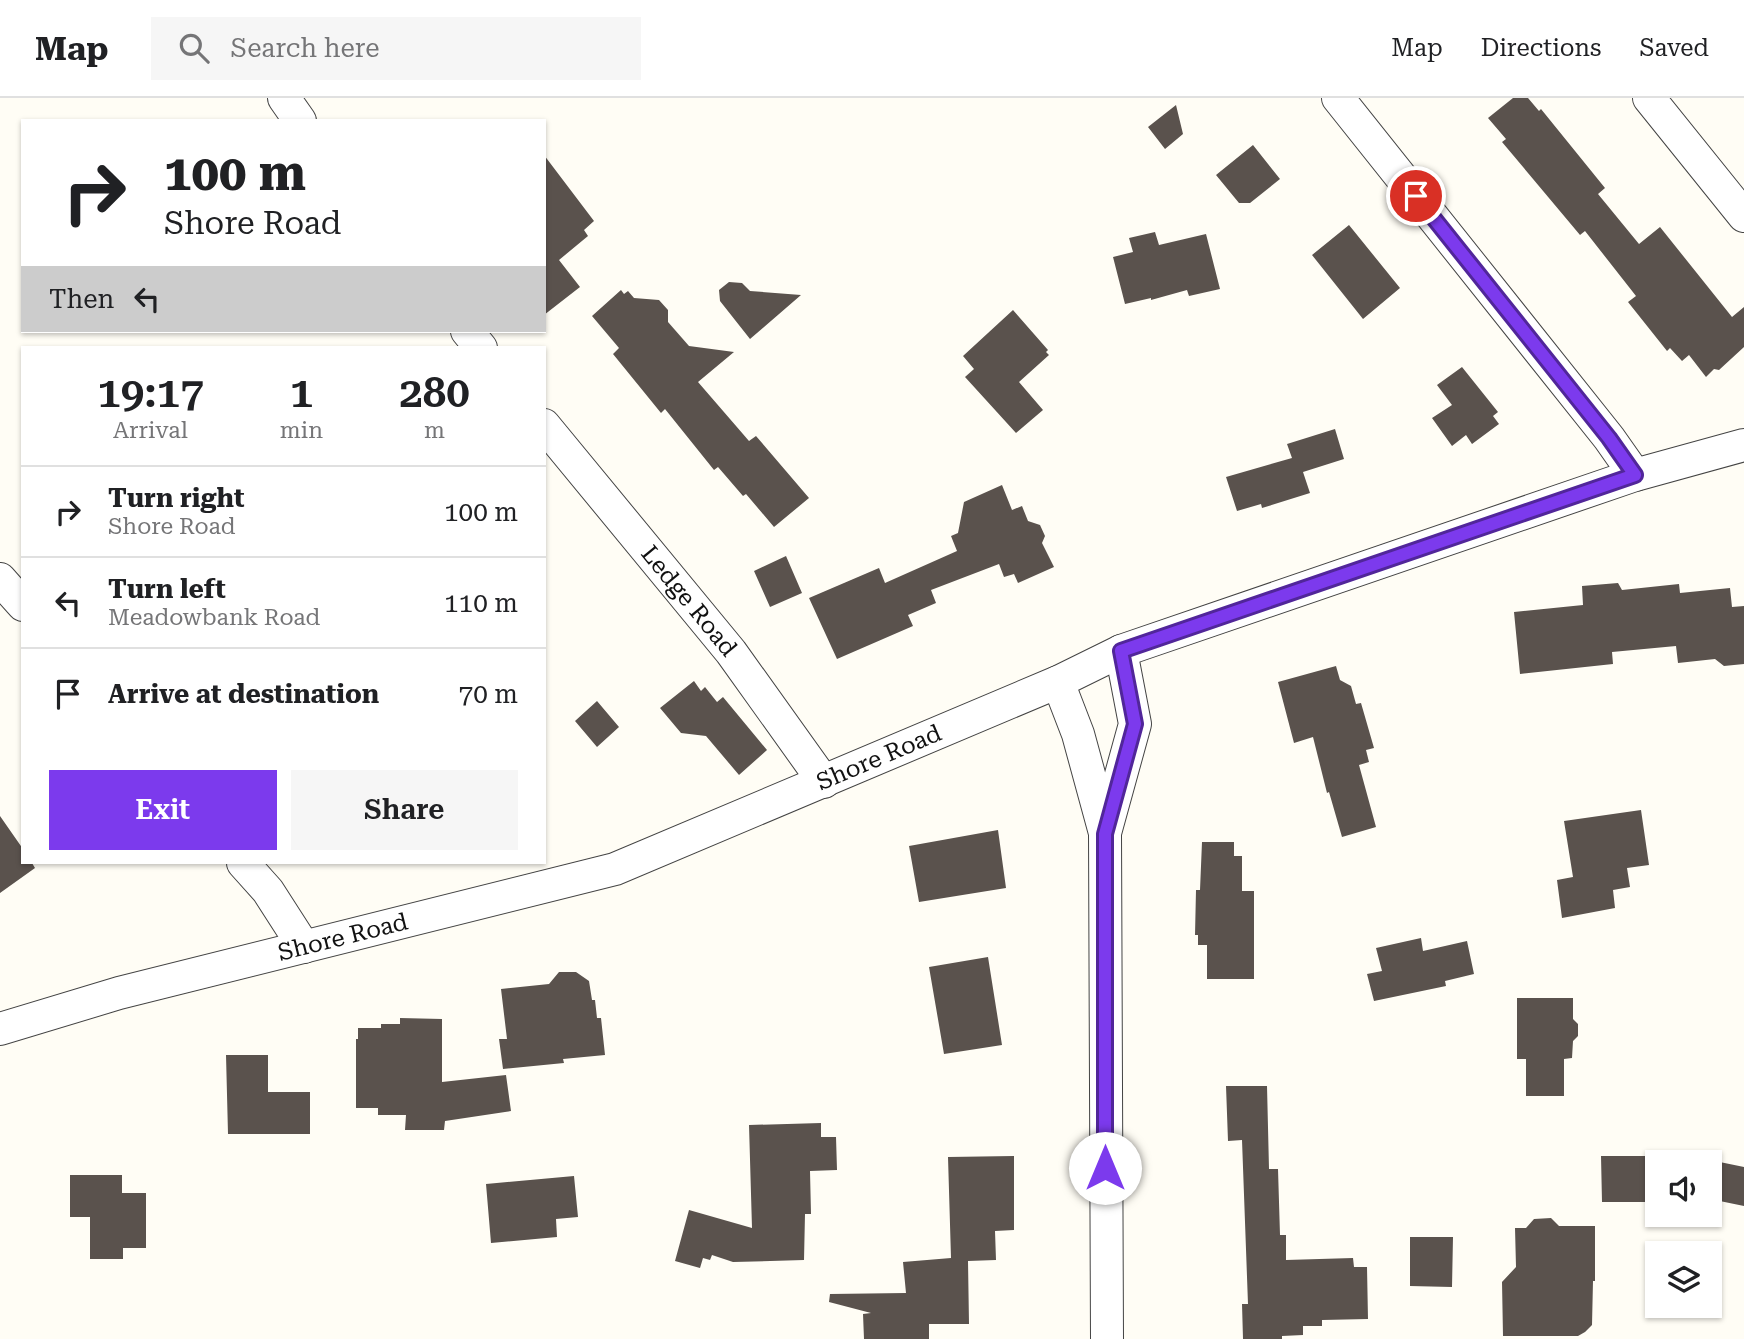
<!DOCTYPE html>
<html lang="en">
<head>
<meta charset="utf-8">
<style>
  :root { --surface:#fff; --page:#f6f6f6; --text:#202124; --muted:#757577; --line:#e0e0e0; --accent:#7c3aed }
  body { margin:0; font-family:"Roboto Serif",serif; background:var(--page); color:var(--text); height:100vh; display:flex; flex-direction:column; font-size:26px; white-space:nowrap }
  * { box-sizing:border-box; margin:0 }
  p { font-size:23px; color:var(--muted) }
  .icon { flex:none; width:38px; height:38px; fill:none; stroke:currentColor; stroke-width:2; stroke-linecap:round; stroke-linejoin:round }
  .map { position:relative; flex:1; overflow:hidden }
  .panel { position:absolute; left:21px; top:248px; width:525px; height:518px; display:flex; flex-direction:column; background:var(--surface); border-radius:0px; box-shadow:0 2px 5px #0004 }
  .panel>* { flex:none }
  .banner { position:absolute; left:21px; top:21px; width:525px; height:214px; border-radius:0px; box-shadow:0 2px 5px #0004; background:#fff; color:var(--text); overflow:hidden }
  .fabs { position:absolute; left:1645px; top:1052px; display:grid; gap:14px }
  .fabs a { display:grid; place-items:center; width:77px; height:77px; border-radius:0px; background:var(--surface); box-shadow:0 2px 5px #0004; font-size:35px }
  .pin { position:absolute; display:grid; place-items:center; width:60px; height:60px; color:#fff; margin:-30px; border:4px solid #fff; border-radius:50%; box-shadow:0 2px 7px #0007 }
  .me { position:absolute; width:77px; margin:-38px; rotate:0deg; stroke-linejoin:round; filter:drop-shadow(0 0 5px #0008) }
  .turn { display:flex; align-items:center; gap:24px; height:147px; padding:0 28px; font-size:32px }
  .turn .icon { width:91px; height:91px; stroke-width:2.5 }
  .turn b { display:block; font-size:49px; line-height:60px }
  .then { display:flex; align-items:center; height:66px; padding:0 28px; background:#0003; gap:14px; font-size:26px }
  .eta { display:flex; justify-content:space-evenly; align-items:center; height:119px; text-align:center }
  .eta b { font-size:42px; font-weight:600; line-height:49px }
  .primary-button { display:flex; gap:14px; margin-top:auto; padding:14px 28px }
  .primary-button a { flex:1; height:80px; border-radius:0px; background:var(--accent); color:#fff; font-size:28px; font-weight:600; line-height:80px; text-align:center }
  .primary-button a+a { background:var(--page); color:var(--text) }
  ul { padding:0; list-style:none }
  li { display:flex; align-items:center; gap:21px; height:91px; padding:0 28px; border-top:2px solid var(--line) }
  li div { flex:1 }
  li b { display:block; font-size:26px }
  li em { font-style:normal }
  header { display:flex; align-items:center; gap:42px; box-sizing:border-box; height:98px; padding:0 35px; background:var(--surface); border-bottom:2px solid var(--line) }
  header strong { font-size:33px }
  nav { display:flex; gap:38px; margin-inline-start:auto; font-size:24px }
  .search { width:490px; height:63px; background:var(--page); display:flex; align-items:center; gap:18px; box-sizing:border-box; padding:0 24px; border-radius:0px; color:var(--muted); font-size:26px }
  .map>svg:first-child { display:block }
  .building { fill:#5a524d }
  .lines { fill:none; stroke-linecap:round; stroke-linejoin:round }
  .street-casing { stroke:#444; stroke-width:34 }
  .street { stroke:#fff; stroke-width:32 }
  .route-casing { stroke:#51269a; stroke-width:18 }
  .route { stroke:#7c3aed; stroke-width:12 }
  .labels { text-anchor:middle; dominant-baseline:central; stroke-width:7; stroke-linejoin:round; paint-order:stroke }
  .street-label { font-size:24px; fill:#111; stroke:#fff }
</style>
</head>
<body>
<header>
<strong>Map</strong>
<div class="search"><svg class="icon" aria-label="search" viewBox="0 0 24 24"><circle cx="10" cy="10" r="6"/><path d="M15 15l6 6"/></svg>Search here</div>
<nav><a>Map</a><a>Directions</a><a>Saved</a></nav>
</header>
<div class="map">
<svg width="1744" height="1241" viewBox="0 0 1744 1241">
  <rect width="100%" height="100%" fill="#fffdf5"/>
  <path class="building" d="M1513 0H1528L1539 13 1541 11 1605 90 1598 96 1639 146 1660 129 1732 219 1744 209V249L1719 272 1714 271 1706 279 1689 257 1682 263 1670 250 1667 253 1628 204 1636 198 1585 133 1580 137 1502 44 1506 41 1488 20Z
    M1176 7 1183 36 1165 51 1148 29Z
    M1253 47 1280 81 1250 105H1239L1216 77Z
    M544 57 594 123 584 132 588 138 559 162 580 189 544 217Z
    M1349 127 1400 190 1363 221 1312 157Z
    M1155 134 1159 147 1206 136 1220 191 1189 198 1187 192 1151 202V200L1125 206 1113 159 1133 154 1129 140Z
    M729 184 742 185 750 193 801 197 750 241 720 203 719 192Z
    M621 192 624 196 628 193 634 200 659 202 668 212V224L689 248 734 254 698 284 749 343 756 338 809 400 774 429 746 396 743 398 718 369 714 372 665 311 661 315 613 256 619 250 592 218Z
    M1013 212 1048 252 1046 254 1049 257 1019 284 1043 312 1016 335 965 279 974 271 963 258Z
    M1462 269 1498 314 1493 318 1499 326 1472 346 1466 337 1452 348 1432 320 1452 307 1437 287Z
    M1335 331 1344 361 1303 374 1310 395 1262 410 1261 406 1237 413 1226 379 1292 360 1287 346Z
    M1002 387 1012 412 1022 408 1028 423 1040 427 1045 438 1042 445 1054 469 1018 485 1014 476 1004 479 999 466 931 492 936 505 908 517 913 528 837 561 809 500 879 470 885 485 957 453 951 438 958 435 964 404Z
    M786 458 802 495 770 509 754 473Z
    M1618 485 1622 492 1679 486 1680 495 1730 490 1732 509 1744 508V566L1724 568 1715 561 1678 565 1676 548 1612 554 1613 566 1520 576 1514 514 1583 507 1582 488Z
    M1336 568 1340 582 1351 588 1356 606 1361 605 1374 650 1366 652 1369 664 1359 667 1376 729 1342 739 1329 694 1327 695 1313 639 1294 645 1278 584Z
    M694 583 701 593 705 589 717 604 723 599 767 652 739 677 706 638 681 635 660 610Z
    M597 603 619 629 597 649 575 623Z
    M1641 712 1649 767 1627 770 1630 789 1613 792 1615 810 1562 820 1557 782 1573 779 1564 723Z
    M0 718 23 751V765H32L35 770 0 795Z
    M998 732 1006 790 919 804 909 748Z
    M1202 744H1234V758H1242V793H1254V881H1207V847H1198V837H1195L1196 792H1200Z
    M1421 840 1423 853 1467 843 1474 876 1445 883 1446 888 1374 903 1367 876 1382 873 1376 850Z
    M988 859 1002 947 944 956 929 869Z
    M559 874H576L589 883 592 902H595L597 920H601L605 957 563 961 564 965 503 971 499 941H507L501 891 549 886Z
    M1517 900H1573V921L1578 926V938L1573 943 1572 960 1564 961V998H1526V961H1517Z
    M400 920 442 921V984L506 977 511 1013 445 1023 444 1032H405L406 1017H378V1010H356V941H358V930H381V926H400Z
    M226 957H268V994H310V1036H228Z
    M1226 988H1267L1269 1071H1278L1280 1137H1286V1162L1353 1160 1354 1169H1367L1368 1221 1322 1222V1228H1303V1237L1282 1238V1241H1243L1242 1206H1248L1242 1042 1228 1043Z
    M821 1025V1039H836L837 1072 810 1073 811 1116H805L804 1162 733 1164 712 1157 710 1162 703 1160 700 1170 675 1163 689 1112 752 1130 749 1027Z
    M1014 1058V1132L995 1133 996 1162 968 1163 969 1226H929V1241H864L863 1216 871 1215 829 1204 830 1196 906 1195 903 1164 951 1160 948 1059Z
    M1601 1058H1645V1104H1602Z
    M1710 1062 1744 1069V1108L1710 1101Z
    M70 1077H122V1095H146V1150H123V1161H90V1119H70Z
    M574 1078 578 1119 556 1121 557 1139 491 1145 486 1086Z
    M1551 1120 1559 1128H1595V1183H1593L1592 1227 1585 1234 1578 1238H1503L1502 1184 1516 1169 1515 1130H1526L1534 1121Z
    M1410 1139H1453L1452 1189 1410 1188Z"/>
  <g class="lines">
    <defs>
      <g id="street">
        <path d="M284 0 300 23"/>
        <path d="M1338 0 1609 340 1635 377"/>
        <path d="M1649 0 1744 118"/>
        <path d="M467 233 481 250"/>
        <path id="s1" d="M544 327 731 554 824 684"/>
        <path d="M0 481 23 507"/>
        <path d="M1058 584 1078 636 1105 735 1107 1241"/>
        <path d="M1105 735 1135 626 1121 553"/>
        <path d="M243 765 268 793 304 849"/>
        <path id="s2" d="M0 931 119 895 615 771 1058 584 1121 553 1635 377 1744 347"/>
      </g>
    </defs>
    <use href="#street" class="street-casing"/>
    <use href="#street" class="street"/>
  </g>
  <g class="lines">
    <defs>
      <path id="route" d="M1105 1070V736L1135 626 1121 553 1635 377 1609 340 1416 98"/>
    </defs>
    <use href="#route" class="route-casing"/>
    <use href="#route" class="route"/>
  </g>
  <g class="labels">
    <g class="street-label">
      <text stroke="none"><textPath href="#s1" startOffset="228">Ledge Road</textPath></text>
      <text stroke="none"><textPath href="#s2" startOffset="922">Shore Road</textPath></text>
      <text stroke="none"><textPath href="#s2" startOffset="355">Shore Road</textPath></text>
    </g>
  </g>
</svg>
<div class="fabs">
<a><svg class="icon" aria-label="sound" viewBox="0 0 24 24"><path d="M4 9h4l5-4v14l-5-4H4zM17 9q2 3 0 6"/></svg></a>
<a><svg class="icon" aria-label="layers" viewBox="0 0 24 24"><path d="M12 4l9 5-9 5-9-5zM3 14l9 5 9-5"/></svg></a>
</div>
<div class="pin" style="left:1416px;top:98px;background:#d93025"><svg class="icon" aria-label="arrive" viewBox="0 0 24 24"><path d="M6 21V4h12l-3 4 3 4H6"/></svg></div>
<svg class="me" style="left:1105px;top:1070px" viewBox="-20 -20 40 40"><circle r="19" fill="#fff"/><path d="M0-13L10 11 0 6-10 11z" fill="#7c3aed"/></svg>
<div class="banner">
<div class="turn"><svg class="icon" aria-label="right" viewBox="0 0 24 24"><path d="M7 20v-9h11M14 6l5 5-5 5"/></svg><div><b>100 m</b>Shore Road</div></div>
<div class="then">Then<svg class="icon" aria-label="left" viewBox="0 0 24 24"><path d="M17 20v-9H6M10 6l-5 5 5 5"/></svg></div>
</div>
<section class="panel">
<div class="eta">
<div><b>19:17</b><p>Arrival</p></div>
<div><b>1</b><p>min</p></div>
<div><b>280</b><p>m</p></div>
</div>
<ul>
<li><svg class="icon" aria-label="right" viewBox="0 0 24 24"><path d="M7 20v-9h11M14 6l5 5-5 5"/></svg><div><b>Turn right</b><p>Shore Road</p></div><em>100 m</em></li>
<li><svg class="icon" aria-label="left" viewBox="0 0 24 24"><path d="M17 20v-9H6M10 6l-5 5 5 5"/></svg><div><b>Turn left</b><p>Meadowbank Road</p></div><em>110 m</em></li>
<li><svg class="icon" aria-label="arrive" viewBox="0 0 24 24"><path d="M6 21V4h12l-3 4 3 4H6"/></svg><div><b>Arrive at destination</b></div><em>70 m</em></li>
</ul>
<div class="primary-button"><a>Exit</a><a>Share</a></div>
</section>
</div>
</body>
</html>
